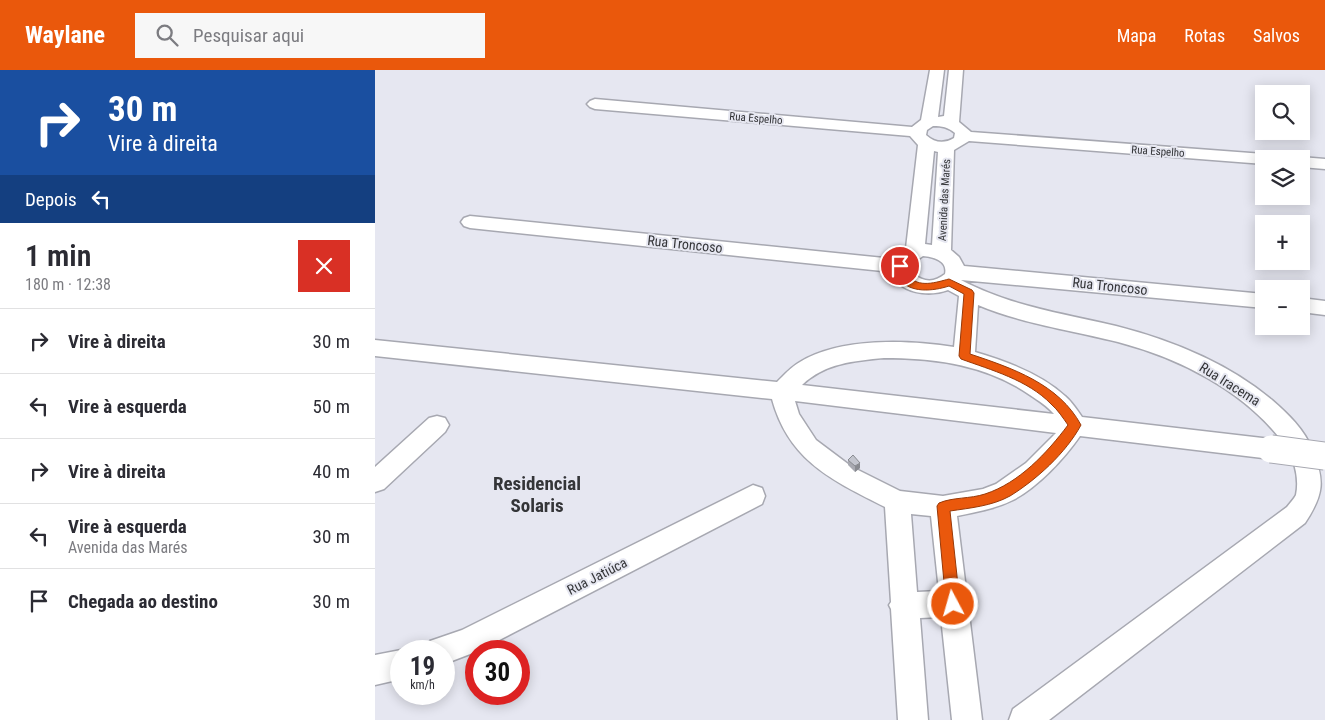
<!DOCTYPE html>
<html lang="pt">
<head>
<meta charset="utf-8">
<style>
	:root { --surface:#fff; --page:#f7f7f7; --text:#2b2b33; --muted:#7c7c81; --line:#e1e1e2; --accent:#ea580c }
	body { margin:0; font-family:"Roboto Condensed",sans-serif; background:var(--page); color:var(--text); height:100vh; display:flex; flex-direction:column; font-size:19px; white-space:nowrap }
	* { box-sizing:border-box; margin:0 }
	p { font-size:16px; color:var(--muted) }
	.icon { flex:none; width:28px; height:28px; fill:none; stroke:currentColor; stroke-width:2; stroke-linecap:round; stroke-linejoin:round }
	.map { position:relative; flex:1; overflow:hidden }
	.drawer { display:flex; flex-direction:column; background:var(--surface); width:375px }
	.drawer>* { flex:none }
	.top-card { background:#1a4fa0; color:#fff; overflow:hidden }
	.buttons { position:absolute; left:880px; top:15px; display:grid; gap:10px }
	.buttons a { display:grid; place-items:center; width:55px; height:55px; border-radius:0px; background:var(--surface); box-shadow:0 2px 12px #0003; font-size:25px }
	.speed { position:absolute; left:15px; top:570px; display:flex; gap:10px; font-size:25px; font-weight:700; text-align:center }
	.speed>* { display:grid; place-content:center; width:65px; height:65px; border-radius:50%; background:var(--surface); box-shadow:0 2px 12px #0003; line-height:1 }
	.speed small { font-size:12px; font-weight:400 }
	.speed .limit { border:8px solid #d22; background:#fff; color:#111 }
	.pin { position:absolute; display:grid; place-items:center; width:42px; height:42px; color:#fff; margin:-21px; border:2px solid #fff; border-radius:50%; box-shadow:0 1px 5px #0007 }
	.me { position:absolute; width:55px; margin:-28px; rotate:354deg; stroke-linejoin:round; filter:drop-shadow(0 0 4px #0008) }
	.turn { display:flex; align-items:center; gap:18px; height:105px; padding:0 25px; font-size:22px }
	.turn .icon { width:65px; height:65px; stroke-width:2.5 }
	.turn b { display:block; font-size:35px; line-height:42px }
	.then { display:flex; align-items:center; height:48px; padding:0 25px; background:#0003; gap:10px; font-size:19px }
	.round { display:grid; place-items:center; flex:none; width:52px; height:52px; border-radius:0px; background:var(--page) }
	.summary { display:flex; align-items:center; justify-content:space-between; height:85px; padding:0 25px }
	h1 { font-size:30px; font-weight:600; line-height:38px }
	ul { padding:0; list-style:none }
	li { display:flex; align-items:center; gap:15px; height:65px; padding:0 25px; border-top:1px solid var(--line) }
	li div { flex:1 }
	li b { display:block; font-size:19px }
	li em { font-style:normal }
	header { display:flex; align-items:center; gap:30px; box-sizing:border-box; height:70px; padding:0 25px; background:var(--accent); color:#fff }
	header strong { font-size:24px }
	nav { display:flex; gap:28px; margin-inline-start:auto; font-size:18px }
	.search { width:350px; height:45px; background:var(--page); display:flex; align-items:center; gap:12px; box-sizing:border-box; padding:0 18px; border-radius:0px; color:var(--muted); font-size:19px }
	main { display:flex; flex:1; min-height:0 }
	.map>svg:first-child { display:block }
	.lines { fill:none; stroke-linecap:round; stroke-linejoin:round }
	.minor-casing { stroke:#a7a8b1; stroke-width:3 }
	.minor { fill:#fff; fill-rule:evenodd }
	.minor-bridge-casing { stroke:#a7a8b1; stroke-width:29; stroke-linecap:butt }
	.minor-bridge { stroke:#fff; stroke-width:27 }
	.wall { fill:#a8a9b1 }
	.shaded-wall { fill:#888a90 }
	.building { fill:#c3c5ce; stroke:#888a90 }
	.route { fill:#ea580c; stroke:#983908 }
	.labels { text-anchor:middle; stroke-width:4; stroke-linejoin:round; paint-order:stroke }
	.far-street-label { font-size:11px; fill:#343538; stroke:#e6e7f1 }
	.street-label { font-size:14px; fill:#343538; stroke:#e6e7f1 }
	.district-label { font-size:19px; font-weight:bold; fill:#343538; stroke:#e6e7f1 }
</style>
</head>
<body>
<header>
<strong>Waylane</strong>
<div class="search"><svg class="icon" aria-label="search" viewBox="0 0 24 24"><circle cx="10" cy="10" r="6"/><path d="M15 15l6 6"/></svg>Pesquisar aqui</div>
<nav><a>Mapa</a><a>Rotas</a><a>Salvos</a></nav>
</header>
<main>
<section class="drawer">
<div class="top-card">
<div class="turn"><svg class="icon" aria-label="right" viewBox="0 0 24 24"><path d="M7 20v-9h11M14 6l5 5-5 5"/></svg><div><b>30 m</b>Vire à direita</div></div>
<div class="then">Depois<svg class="icon" aria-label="left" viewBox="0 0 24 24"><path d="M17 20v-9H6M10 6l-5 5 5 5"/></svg></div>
</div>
<div class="summary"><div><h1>1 min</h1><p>180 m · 12:38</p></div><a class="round" style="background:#d93025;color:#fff"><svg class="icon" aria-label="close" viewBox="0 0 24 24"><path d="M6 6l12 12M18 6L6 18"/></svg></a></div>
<ul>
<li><svg class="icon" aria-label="right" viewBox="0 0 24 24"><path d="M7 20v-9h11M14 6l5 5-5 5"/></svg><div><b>Vire à direita</b></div><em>30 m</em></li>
<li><svg class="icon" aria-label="left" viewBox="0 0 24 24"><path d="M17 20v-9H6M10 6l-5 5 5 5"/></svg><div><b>Vire à esquerda</b></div><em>50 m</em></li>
<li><svg class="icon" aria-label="right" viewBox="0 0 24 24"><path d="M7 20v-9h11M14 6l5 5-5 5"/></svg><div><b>Vire à direita</b></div><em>40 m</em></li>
<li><svg class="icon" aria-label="left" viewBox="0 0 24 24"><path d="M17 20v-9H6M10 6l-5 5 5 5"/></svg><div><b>Vire à esquerda</b><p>Avenida das Marés</p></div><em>30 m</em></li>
<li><svg class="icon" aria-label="arrive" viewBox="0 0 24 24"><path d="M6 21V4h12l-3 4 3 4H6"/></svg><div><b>Chegada ao destino</b></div><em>30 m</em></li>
</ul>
</section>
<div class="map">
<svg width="950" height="650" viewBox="0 0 950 650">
	<rect width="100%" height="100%" fill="#e6e7f1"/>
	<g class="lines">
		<g class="minor-casing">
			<path id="minor" d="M555,0H569L563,47L569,46L574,0H588L584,52L596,62L889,84L895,85L897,89H889V94L594,71L579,80L576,180L584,187L589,196L889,224V238L586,210C638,237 686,243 741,256C796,270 853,293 897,330C913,344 929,359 937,379C950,411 949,424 930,453L674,650H634L638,639L912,437C915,433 919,429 921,425C925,406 918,385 907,371C868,320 804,288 743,272C696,260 648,254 603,235L600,282C631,291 666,304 690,326C697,332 702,340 707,347L896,369L904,372L908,379L904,386L896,389L705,366C689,389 663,417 638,430C620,439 601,442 582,446L607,650H577L566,547L545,548L553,650H523L516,539L514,535L516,532L510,437C457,410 414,391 397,329L0,286V270L402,312C409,305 416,297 425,292C466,267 534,270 579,277L584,226L573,220C554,227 524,224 517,202L95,158L89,156L86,152L89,148L95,146L519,189L531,178L543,75L535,66L220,39L215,37L212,34L215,31L220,29L537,57L546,50ZM558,56C567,56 573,57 580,63L579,68C569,74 560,73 551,65L552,60ZM559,81L563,82L557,175L550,174ZM548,186C559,187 573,191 570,204C559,213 549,212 538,204L536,194ZM509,288C560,288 612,295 655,325C664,331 672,336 679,344L427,315C450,293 479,291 509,288ZM420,331L681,363L651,393L621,414L608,419L568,426L525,421L477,397L441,370L424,344ZM536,444L556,446L564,521L542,522Z
				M926,87L950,89V99L926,97V89H920Z
				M926,228L950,231V245L926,242Z
				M62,346L70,348L74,355L70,362L9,419L0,422V397L54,348Z
				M378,415L387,418L390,426L387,434L103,581L69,594V581H51L55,571L87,560Z
				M26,580L28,581H26V609L0,615V585Z"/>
		</g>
		<use href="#minor" class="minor"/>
		<g class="minor-bridge-casing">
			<path id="minor-bridge" d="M896,379L950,386"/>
		</g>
		<use href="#minor-bridge" class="minor-bridge"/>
	</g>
	<path class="wall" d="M473,390L485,398L480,402L473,395Z"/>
	<path class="shaded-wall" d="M485,393V398L480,402V396Z"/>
	<path class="building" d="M478,385L485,393L480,396L473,390Z"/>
	<path class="route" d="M525,193L529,194C530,197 531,202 533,205C543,219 562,212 574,209L597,220L599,223L595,284C637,298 684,314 706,355C691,383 661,410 635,426C617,436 595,438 575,441L585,534L583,539L578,541L573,539L571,534L562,436L564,433C578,427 595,429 610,424C644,413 672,383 693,355C688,348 683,340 676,334C653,310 616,300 586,289L584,286L589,224L574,216C559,221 534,224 524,208C522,205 521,200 520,196Z"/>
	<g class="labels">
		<g class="far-street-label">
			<text transform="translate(381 48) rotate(5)" y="4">Rua Espelho</text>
			<text transform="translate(783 81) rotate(4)" y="4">Rua Espelho</text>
			<text transform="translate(569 130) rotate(-87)" y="4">Avenida das Marés</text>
		</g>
		<g class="street-label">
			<text transform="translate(310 174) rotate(6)" y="5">Rua Troncoso</text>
			<text transform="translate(735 216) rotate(6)" y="5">Rua Troncoso</text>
			<text transform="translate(855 314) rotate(32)" y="5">Rua Iracema</text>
			<text transform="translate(222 506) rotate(-27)" y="5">Rua Jatiúca</text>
		</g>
		<g class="district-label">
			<text x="162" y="420">Residencial<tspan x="162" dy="22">Solaris</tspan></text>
		</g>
	</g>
</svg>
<div class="buttons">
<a><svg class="icon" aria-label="search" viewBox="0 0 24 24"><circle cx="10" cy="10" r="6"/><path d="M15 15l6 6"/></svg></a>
<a><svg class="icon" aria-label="layers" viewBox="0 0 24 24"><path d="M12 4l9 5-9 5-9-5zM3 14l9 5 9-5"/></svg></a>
<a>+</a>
<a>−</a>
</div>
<div class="speed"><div>19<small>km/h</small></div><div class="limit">30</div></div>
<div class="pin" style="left:525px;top:196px;background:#d93025"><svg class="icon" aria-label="arrive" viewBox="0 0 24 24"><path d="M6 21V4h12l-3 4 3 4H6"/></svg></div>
<svg class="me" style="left:578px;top:534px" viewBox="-20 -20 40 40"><circle r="17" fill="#ea580c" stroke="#fff" stroke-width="3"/><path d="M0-11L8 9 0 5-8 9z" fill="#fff"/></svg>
</div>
</main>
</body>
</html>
